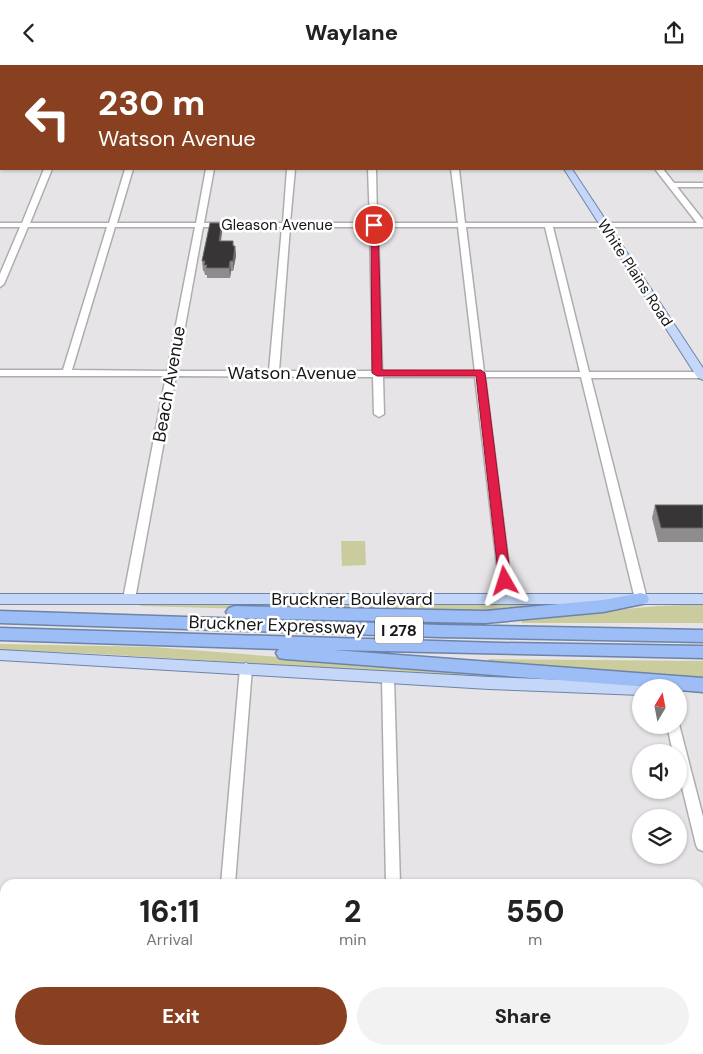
<!DOCTYPE html>
<html lang="en">
<head>
<meta charset="utf-8">
<style>
	:root { --surface:#fff; --page:#f2f2f2; --text:#222; --muted:#767676; --accent:#884021 }
	body { margin:0; font-family:"DM Sans",sans-serif; background:var(--page); color:var(--text); height:100vh; display:flex; flex-direction:column; font-size:19px; white-space:nowrap }
	* { box-sizing:border-box; margin:0 }
	p { font-size:16px; color:var(--muted) }
	.icon { flex:none; width:28px; height:28px; fill:none; stroke:currentColor; stroke-width:2; stroke-linecap:round; stroke-linejoin:round }
	.map { position:relative; flex:1; overflow:hidden }
	.sheet { position:absolute; left:0px; top:814px; width:704px; height:176px; display:flex; flex-direction:column; background:var(--surface); border-radius:15px 15px 0 0; box-shadow:0 1px 4px #0004 }
	.sheet>* { flex:none }
	.top-card { position:absolute; left:0px; top:0px; width:704px; height:105px; box-shadow:0 1px 4px #0004; background:#884021; color:#fff; overflow:hidden }
	.needle { width:32px; rotate:10deg }
	.controls { position:absolute; left:632px; top:614px; display:grid; gap:10px }
	.controls a { display:grid; place-items:center; width:55px; height:55px; border-radius:50%; background:var(--surface); box-shadow:0 1px 4px #0004; font-size:25px }
	.pin { position:absolute; display:grid; place-items:center; width:42px; height:42px; color:#fff; margin:-21px; border:2px solid #fff; border-radius:50%; box-shadow:0 1px 5px #0007 }
	.me { position:absolute; width:55px; margin:-28px; rotate:354deg; stroke-linejoin:round; filter:drop-shadow(0 0 4px #0008) }
	.turn { display:flex; align-items:center; gap:18px; height:105px; padding:0 15px; font-size:22px }
	.turn .icon { width:65px; height:65px; stroke-width:2.5 }
	.turn b { display:block; font-size:35px; line-height:42px }
	.eta { display:flex; justify-content:space-evenly; align-items:center; height:85px; text-align:center }
	.eta b { font-size:30px; font-weight:800; line-height:35px }
	.primary-button { display:flex; gap:10px; margin-top:auto; padding:10px 15px }
	.primary-button a { flex:1; height:58px; border-radius:30px; background:var(--accent); color:#fff; font-size:20px; font-weight:800; line-height:58px; text-align:center }
	.primary-button a+a { background:var(--page); color:var(--text) }
	header { display:flex; justify-content:space-between; align-items:center; height:65px; padding:0 15px; background:var(--surface); font-size:22px; font-weight:800 }
	.map>svg:first-child { display:block }
	.green { fill:#cacc9e }
	.lines { fill:none; stroke-linecap:round; stroke-linejoin:round }
	.minor-casing { stroke:#aeacaf; stroke-width:3 }
	.major-casing { stroke:#6d83a7; stroke-width:2 }
	.highway-casing { stroke:#6d83a7; stroke-width:3 }
	.minor { fill:#fff; fill-rule:evenodd }
	.major { fill:#c4d7f9; fill-rule:evenodd }
	.highway { fill:#9cbdf5; fill-rule:evenodd }
	.wall { fill:#8f8c8e }
	.shaded-wall { fill:#6c6a6b }
	.building { fill:#373536; stroke:#6c6a6b }
	.route { fill:#e11d48; stroke:#92132f }
	.labels { text-anchor:middle; stroke-width:5; stroke-linejoin:round; paint-order:stroke }
	.far-street-label { font-size:15px; fill:#171617; stroke:#fff }
	.shield { fill:#fff; stroke:#5d5c5d; stroke-width:1 }
	.shield-label { font-size:16px; font-weight:bold; fill:#171617 }
	.street-label { font-size:18px; fill:#171617; stroke:#fff }
</style>
</head>
<body>
<header><svg class="icon" aria-label="back" viewBox="0 0 24 24"><path d="M15 5l-7 7 7 7"/></svg>Waylane<svg class="icon" aria-label="share" viewBox="0 0 24 24"><path d="M12 15V3M7 8l5-5 5 5M5 13v7h14v-7"/></svg></header>
<div class="map">
<svg width="703" height="989" viewBox="0 0 703 989">
	<rect width="100%" height="100%" fill="#e7e4e7"/>
	<path class="green" d="M341,476H365L366,500L342,501Z
		M142,538H541V542L471,550L140,541Z
		M703,539V558H522L521,554L657,541Z
		M0,579L153,582L548,613V616L99,589L0,585Z
		M489,594L703,596V614L487,598Z
		M244,985H375V989H243Z"/>
	<g class="lines">
		<g class="minor-casing">
			<path id="minor" d="M87,0H93V1H87Z
				M372,0H378V1H372Z
				M444,0H450V1H444Z
				M599,0H605V1H599Z
				M655,0H661V1H655Z
				M670,0H676V1H670Z
				M702,4H703V8H702Z
				M0,14H1V18H0Z
				M702,82H703V86H702Z
				M44,104H52L30,158H109L125,104H133L117,158H196L206,104H214L204,158H283L287,104H295L290,158H370L368,104H376L377,158H458L451,104H459L465,158H697L655,104H663L674,118H703V122H677L703,155V162H553L589,307H703V313H591L647,534L645,537H637L635,534L581,312H485L513,534L507,538L501,534L475,312H383L384,349L379,352L374,349L373,312L176,311L135,534L133,537H125L123,534L166,311H0V305H63L107,162H28L4,219L0,222V209L20,162H0V158H22ZM115,162H195L167,306L72,305ZM203,162H282L269,306H177ZM290,162H370L373,306H279ZM378,162H458L475,307L382,306ZM466,162H545L580,307H484Z
				M246,598L250,600L252,603L235,819H221L240,603L242,600Z
				M388,607L392,609L394,612L400,819H386L382,612L384,609Z
				M679,659L703,752V786L698,784L696,780L679,710V688H673L667,660Z
				M0,877H5V891H0Z
				M699,877H703V891H699Z
				M206,985H222V989H206Z
				M391,985H407V989H391Z
				M568,985H584L585,989H569Z"/>
		</g>
		<g class="major-casing">
			<path id="major" d="M479,0H492L493,1H480Z
				M509,0H517V1H509Z
				M575,0H585L586,1H576Z
				M702,27H703V31H702Z
				M702,51H703V57H702Z
				M0,75H1V81H0Z
				M564,104H572L703,303V315L697,312Z
				M0,529H703V539H0Z
				M0,585L489,612L641,618L648,622H641V630L489,624L0,595Z"/>
		</g>
		<g class="highway-casing">
			<path id="highway" d="M482,0H494L495,1H483Z
				M514,0H529L530,1H515Z
				M539,0H553L554,1H540Z
				M641,528L647,530L649,534L647,538L603,547L485,558L235,553L229,551L226,547L229,543L235,541L485,546L603,535Z
				M0,546L440,560L703,565V577L440,572L0,558Z
				M0,563L501,578L703,581V593L333,585L703,613V627L679,625V622H649L285,594L279,593L276,588L279,584L0,575Z"/>
		</g>
		<use href="#minor" class="minor"/>
		<use href="#major" class="major"/>
		<use href="#highway" class="highway"/>
	</g>
	<path class="wall" d="M222,158V167L221,176L235,181L236,191L233,206H231L230,213H207V210H205L204,206H203L202,196Z
		M655,440H703V477H658L652,453Z"/>
	<path class="shaded-wall" d="M222,158V167L219,186V176Z
		M235,181L236,191L233,206V196Z
		M230,196L231,206L230,213L229,203Z"/>
	<path class="building" d="M210,158H222L219,176H233V181H235L233,196H230L229,203H206L207,200H204L205,196H202Z
		M655,440H703V463H661Z"/>
	<path class="route" d="M371,158L378,160L382,305H481L485,308L511,516L509,519H501L499,516L476,311H377L372,308Z"/>
	<g class="labels">
		<g class="far-street-label">
			<text x="277" y="165">Gleason Avenue</text>
			<text transform="translate(635 208) rotate(57)" y="5">White Plains Road</text>
		</g>
		<rect class="shield" x="375" y="551.5" width="48" height="27" rx="4"/>
		<g class="shield-label">
			<text x="399" y="571">I 278</text>
		</g>
		<g class="street-label">
			<text x="292" y="314">Watson Avenue</text>
			<text transform="translate(169 319) rotate(-80)" y="6">Beach Avenue</text>
			<text x="352" y="540">Bruckner Boulevard</text>
			<text transform="translate(277 560) rotate(2)" y="6">Bruckner Expressway</text>
		</g>
	</g>
</svg>
<div class="controls">
<a><svg class="needle" viewBox="-14 -14 28 28"><path d="M0-13l5 13h-10z" fill="#e53935"/><path d="M0 13l5-13h-10z" fill="#767676"/></svg></a>
<a><svg class="icon" aria-label="sound" viewBox="0 0 24 24"><path d="M4 9h4l5-4v14l-5-4H4zM17 9q2 3 0 6"/></svg></a>
<a><svg class="icon" aria-label="layers" viewBox="0 0 24 24"><path d="M12 4l9 5-9 5-9-5zM3 14l9 5 9-5"/></svg></a>
</div>
<div class="pin" style="left:374px;top:160px;background:#d93025"><svg class="icon" aria-label="arrive" viewBox="0 0 24 24"><path d="M6 21V4h12l-3 4 3 4H6"/></svg></div>
<svg class="me" style="left:505px;top:516px" viewBox="-20 -20 40 40"><path d="M0-17L14 15 0 8-14 15z" fill="#e11d48" stroke="#fff" stroke-width="4"/></svg>
<div class="top-card">
<div class="turn"><svg class="icon" aria-label="left" viewBox="0 0 24 24"><path d="M17 20v-9H6M10 6l-5 5 5 5"/></svg><div><b>230 m</b>Watson Avenue</div></div>
</div>
<section class="sheet">
<div class="eta">
<div><b>16:11</b><p>Arrival</p></div>
<div><b>2</b><p>min</p></div>
<div><b>550</b><p>m</p></div>
</div>
<div class="primary-button"><a>Exit</a><a>Share</a></div>
</section>
</div>
</body>
</html>
